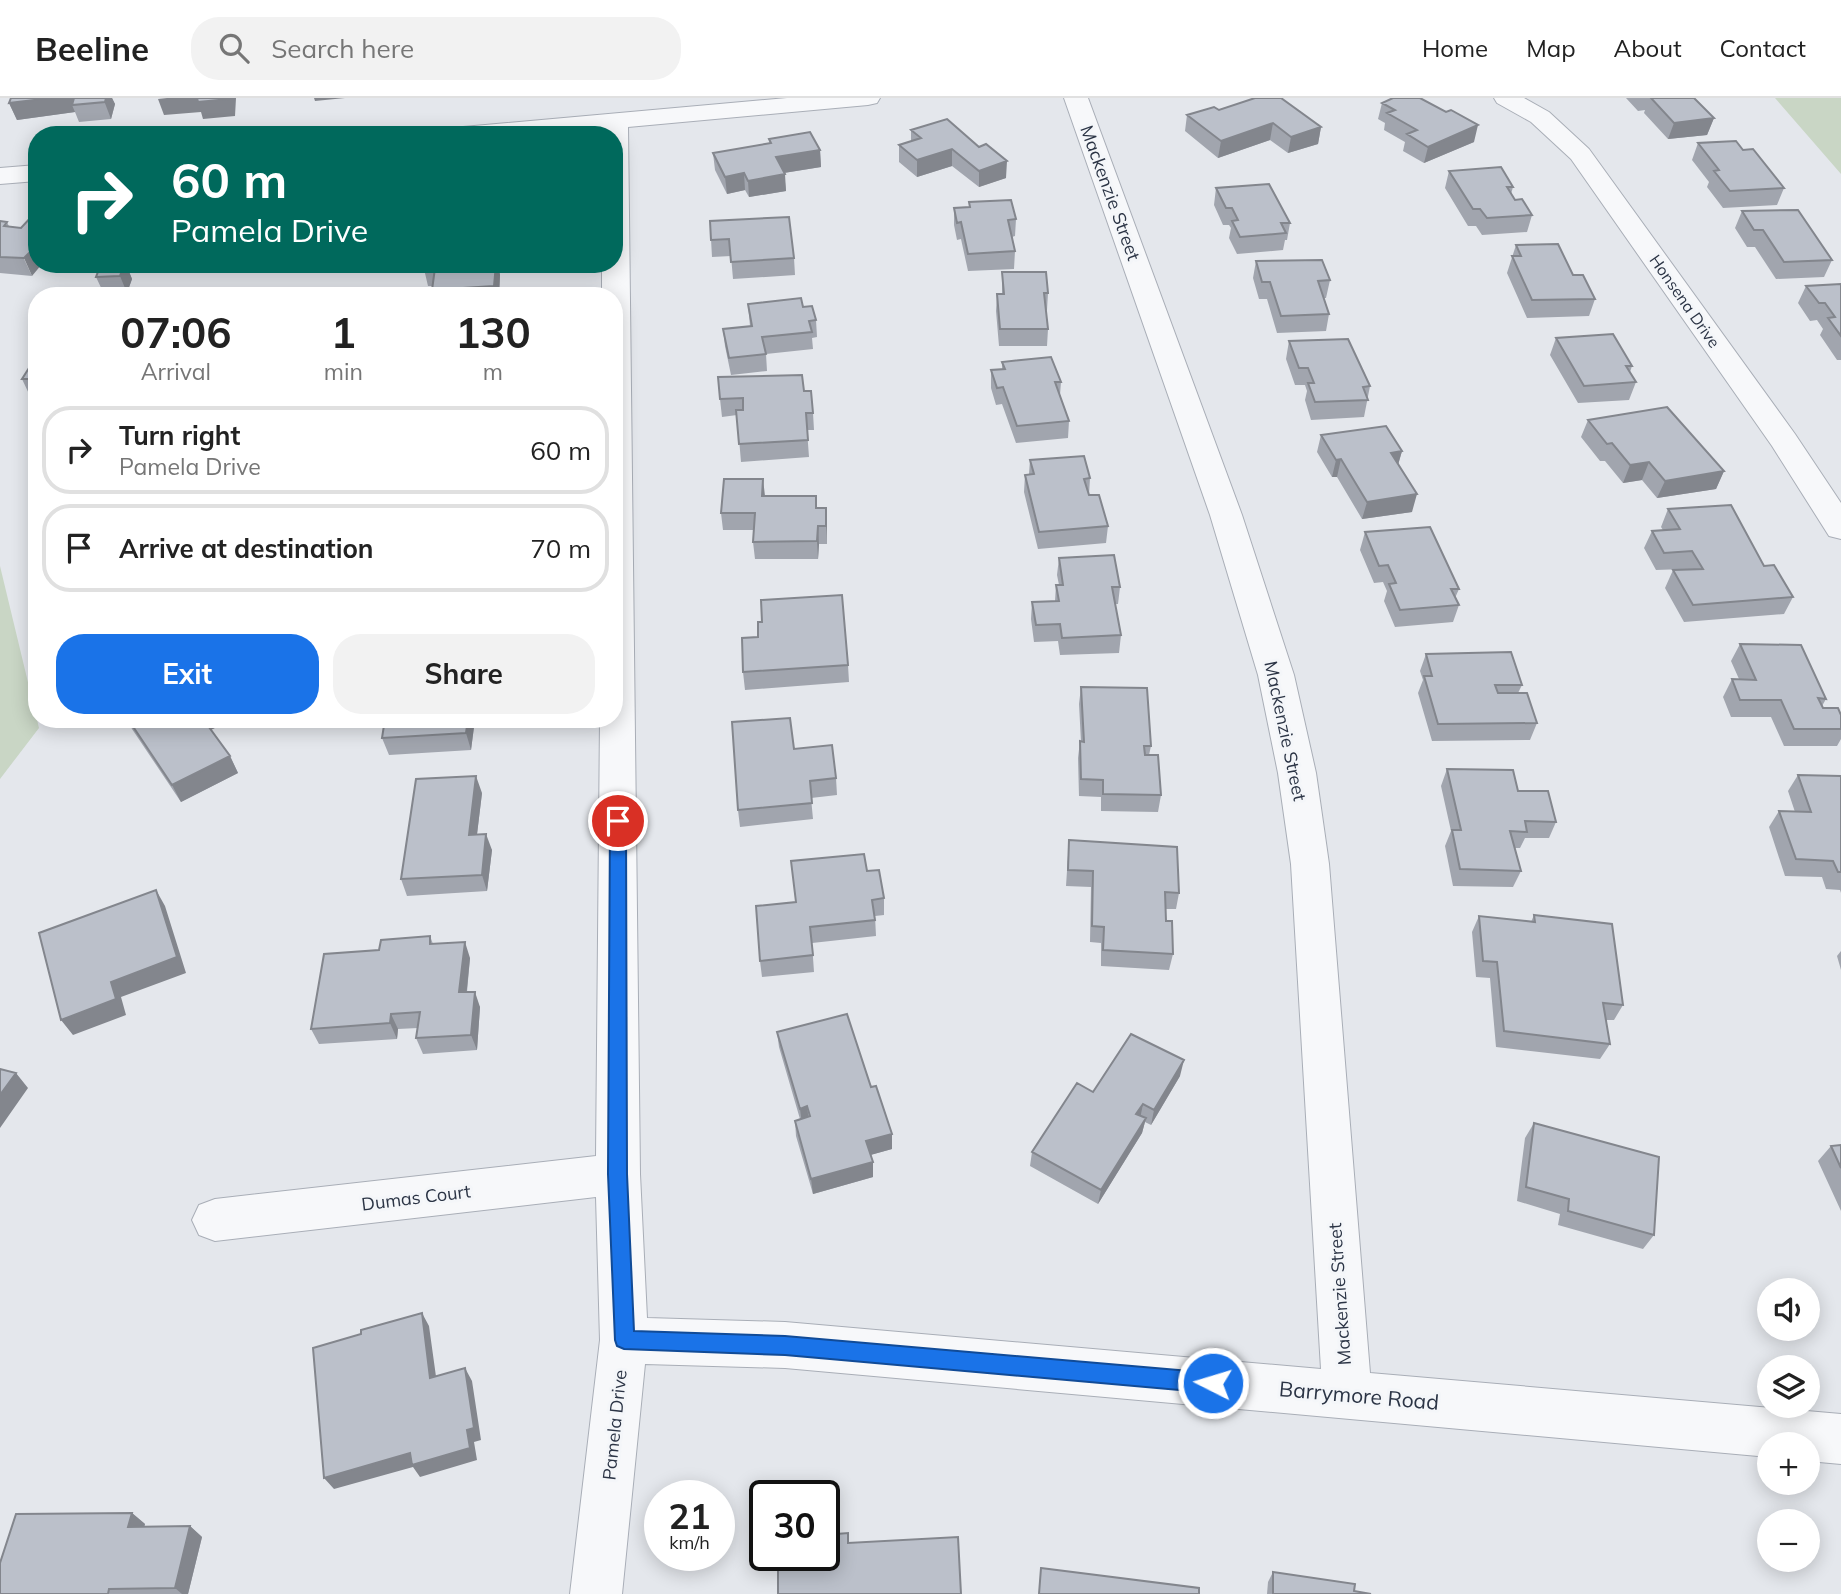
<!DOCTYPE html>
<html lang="en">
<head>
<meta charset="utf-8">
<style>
	:root { --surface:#fff; --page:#f2f2f2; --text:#222; --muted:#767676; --line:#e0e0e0; --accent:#1a73e8 }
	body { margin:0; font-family:Mulish,sans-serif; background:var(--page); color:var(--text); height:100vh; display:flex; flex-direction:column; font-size:26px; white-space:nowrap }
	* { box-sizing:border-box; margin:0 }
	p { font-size:23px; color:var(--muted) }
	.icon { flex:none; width:38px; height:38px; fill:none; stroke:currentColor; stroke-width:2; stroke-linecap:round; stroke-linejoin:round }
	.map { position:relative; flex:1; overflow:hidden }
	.side { position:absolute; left:28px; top:189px; width:595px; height:441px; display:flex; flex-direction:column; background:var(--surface); border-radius:28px; box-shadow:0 4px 18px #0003 }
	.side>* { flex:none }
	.guide { position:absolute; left:28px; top:28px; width:595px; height:147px; border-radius:28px; box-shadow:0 4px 18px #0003; background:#00695c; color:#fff; overflow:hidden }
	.fabs { position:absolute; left:1757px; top:1180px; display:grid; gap:14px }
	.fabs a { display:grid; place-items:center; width:63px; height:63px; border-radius:50%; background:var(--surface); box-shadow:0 4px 18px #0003; font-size:35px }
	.speed { position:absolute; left:644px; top:1382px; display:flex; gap:14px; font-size:35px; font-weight:700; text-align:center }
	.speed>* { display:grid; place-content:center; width:91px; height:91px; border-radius:50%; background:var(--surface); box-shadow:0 4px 18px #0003; line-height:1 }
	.speed small { font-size:18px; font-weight:400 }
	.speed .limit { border:4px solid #111; border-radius:10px; background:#fff; color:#111 }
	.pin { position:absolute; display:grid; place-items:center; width:60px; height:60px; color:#fff; margin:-30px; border:4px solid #fff; border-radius:50%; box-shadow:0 2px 7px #0007 }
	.me { position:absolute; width:77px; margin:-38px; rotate:275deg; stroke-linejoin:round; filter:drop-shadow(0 0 5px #0008) }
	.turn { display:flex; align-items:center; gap:24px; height:147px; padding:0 28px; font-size:32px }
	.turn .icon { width:91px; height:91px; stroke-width:2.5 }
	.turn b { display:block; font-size:49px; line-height:60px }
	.eta { display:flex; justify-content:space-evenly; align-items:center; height:119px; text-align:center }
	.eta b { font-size:42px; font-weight:700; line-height:49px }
	.cta { display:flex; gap:14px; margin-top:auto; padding:14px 28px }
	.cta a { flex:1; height:80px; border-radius:28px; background:var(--accent); color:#fff; font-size:28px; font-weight:700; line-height:80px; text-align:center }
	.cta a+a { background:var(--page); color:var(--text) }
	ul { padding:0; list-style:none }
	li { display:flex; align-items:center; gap:21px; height:88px; margin:0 14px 10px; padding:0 14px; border:4px solid var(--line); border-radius:28px }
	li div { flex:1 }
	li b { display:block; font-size:26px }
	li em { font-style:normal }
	header { display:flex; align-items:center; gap:42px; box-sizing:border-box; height:98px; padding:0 35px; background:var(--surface); border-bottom:2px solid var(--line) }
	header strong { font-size:33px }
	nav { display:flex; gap:38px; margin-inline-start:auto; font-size:24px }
	.search { width:490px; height:63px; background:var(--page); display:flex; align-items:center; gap:18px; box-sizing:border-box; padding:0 24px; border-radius:28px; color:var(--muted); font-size:26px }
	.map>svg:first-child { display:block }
	.green { fill:#c9d6c5 }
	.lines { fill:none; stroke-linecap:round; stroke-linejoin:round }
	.minor-casing { stroke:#a9aeb7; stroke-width:2 }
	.minor { fill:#f7f8fa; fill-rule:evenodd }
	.wall { fill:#a1a5ae }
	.shaded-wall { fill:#83868d }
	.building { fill:#bbc0ca; stroke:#83868d; stroke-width:2 }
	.route { fill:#1a73e8; stroke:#114b97; stroke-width:2 }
	.labels { text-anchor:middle; stroke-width:6; stroke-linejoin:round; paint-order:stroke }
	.far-street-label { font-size:16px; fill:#2b3445; stroke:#f4f6f9 }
	.street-label { font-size:18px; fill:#2b3445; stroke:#f4f6f9 }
	.near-street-label { font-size:21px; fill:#2b3445; stroke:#f4f6f9 }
</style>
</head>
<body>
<header>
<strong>Beeline</strong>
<div class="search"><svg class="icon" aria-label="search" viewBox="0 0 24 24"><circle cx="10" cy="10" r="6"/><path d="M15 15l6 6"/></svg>Search here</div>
<nav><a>Home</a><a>Map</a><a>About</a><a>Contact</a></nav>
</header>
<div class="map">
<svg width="1841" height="1496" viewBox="0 0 1841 1496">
	<rect width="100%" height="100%" fill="#e4e7ec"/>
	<path class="green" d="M1775,0H1841V76Z
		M0,468L39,630L0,681Z"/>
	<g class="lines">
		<g class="minor-casing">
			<path id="minor" d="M787,0H880L877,5L868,7L628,29L640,1076L647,1220L785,1224L1321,1271L1291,766L1278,675L1258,577L1210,417L1064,0H1088L1242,417L1294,577L1316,675L1329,766L1370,1275L1841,1316V1366L1808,1363V1346H1769V1359L785,1270L645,1266L622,1496H570L600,1242L596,1099L215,1143L199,1137L192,1122L199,1107L215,1101L596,1058L600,621H614V198H602V166H614V37H602V32L548,37H450L454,32L463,29Z
				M1494,0H1524L1549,14L1589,51L1795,336L1841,405V441L1829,438L1772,348L1571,61L1531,24L1497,5Z
				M37,67V83L0,86V70Z"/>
		</g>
		<use href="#minor" class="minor"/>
	</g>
	<path class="wall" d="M112,0L115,6L111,21L79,24L75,14L17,22L9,5Z
		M1626,0H1694L1714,20L1707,37L1668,41L1644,15L1645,12L1638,13Z
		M1382,5L1474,44L1424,65L1403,53L1405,44L1384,32L1385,25L1378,21Z
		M1219,12L1321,29L1318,46L1288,55L1270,42L1218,60L1185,33L1187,17Z
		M947,21L1006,80L979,89L952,68L917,79L899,64V47L911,43V32Z
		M769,41L820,52L821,69L784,75L786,93L749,99L745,92L727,96L715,72L713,55L770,45Z
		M1698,45L1743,52L1784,90L1777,107L1723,110L1707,89L1709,84L1692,62Z
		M1449,73L1513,89L1511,96L1515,102L1532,117L1527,134L1482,137L1476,128H1468L1445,90Z
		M1216,90L1290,125L1287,142H1285L1283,152L1237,156L1229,140L1231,130L1229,127H1223L1214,107Z
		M969,104L1016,121L1015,138L1012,139L1015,153L1014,171L968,173L961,141L957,142L954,127V110L969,109Z
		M1742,113L1832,162L1824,179L1776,181L1755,149H1747L1735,130Z
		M0,123L7,124L32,178L0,175Z
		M710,123L794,160L795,177L733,181L731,158L712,159Z
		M1516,147L1595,201L1589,218L1527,220L1507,175Z
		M1256,163L1330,182L1326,200H1324L1329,216L1326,233L1277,235L1267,201H1259L1253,180Z
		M101,166H126L132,181L127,195L104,196L96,179Z
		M424,166H515L498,167L500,177L499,198H433L432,192L433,188H428L424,171Z
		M1002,174L1048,195L1047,212H1046L1048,231L1047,248H999L996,213L997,196H1002Z
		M1841,186V262H1837L1820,237L1823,231L1817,222L1810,223L1798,205L1806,188Z
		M748,206L803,209L816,222L817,239L812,240L813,251L766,256L767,273L731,277L725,248L723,231L750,228Z
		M1556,240L1632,268L1630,274L1636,284L1629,302L1578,305L1550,257Z
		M1289,243L1370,288L1364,319L1311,322L1305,302L1307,293L1305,287H1295L1286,261Z
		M37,259V305L33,298H30L22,281Z
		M1002,264L1061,284L1060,297L1069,323L1068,340L1016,345L1002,306L996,307L991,290V272L1002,271Z
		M804,293L813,315L814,332H807L809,359L741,364L737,317L722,319L720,301Z
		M1588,322L1724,373L1716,391L1657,400L1642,382L1623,385L1605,363H1600L1581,339Z
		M1321,337L1402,353L1398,367L1412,414L1362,421L1337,379H1332L1317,354Z
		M1030,362L1090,380L1089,397L1108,428L1106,445L1038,451L1024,394L1025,377L1029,376Z
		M765,398L817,410H826L827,446H819L818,461H755L753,444L754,432H723L721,415Z
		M1668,411L1764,468L1793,499L1784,516L1684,524L1665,490L1673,472H1685L1684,471L1656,472L1644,450L1652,433L1663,432L1661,429Z
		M1365,434L1459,491L1455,500L1459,507L1453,524L1395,529L1384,503L1387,493L1383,484L1374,485L1360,452Z
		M1059,460L1120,489L1118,506H1115L1121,537L1119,555L1060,557L1058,543L1034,544L1031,521L1032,504L1055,503L1056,487H1059L1057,477Z
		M1740,546L1826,601L1822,608L1823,610L1841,617V641L1837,648H1784L1771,619H1731L1723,599L1732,581H1739L1731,563Z
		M1426,556L1522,587L1518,595L1537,625L1530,642L1432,643L1418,595L1423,582L1420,573Z
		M848,567L849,584L745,592L743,574Z
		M1081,589L1151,648L1149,657L1161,697L1158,714L1101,713V699L1079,698L1078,660L1080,643L1081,644L1079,606Z
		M127,621H216L219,628L211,632L230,658L238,675L181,704L132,631Z
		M359,621H475L471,652L389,657L382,640L385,623L360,624Z
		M794,651L836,680L837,697L811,700L813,721L740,729L738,712Z
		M1447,671L1518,693L1556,724L1549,740H1525L1520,750H1515L1521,773L1513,789L1453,788L1445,748L1451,733L1441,688Z
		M1798,677L1841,678V795L1840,792L1826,791L1822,779L1785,778L1769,729L1779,713L1795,714L1788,693Z
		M482,695L477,736L492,752L487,793L407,798L401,781Z
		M1069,742L1179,795L1176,811H1165L1166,823L1173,856L1169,872L1101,868V845L1090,844L1091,789L1066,788Z
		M867,773L884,800V817L875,818L876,838L812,845L814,874L762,879L760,863L795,804Z
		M1534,817L1623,907L1614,922H1606L1610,946L1600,961L1496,949L1490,880L1476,879L1472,834L1479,818L1531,824Z
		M430,838L433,846L470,860L467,894L480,909L477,952L423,956L416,940L418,930L398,931L397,941L319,946L311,931L379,852Z
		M1841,853V872L1837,858Z
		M777,934L871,989L892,1051L870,1057L873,1064V1079L813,1096L796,1038L795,1023L800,1021L779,949Z
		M1180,978L1151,1027L1145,1024L1142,1035L1098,1106L1030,1068L1032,1054L1093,994Z
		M1534,1025L1654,1137L1643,1151L1558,1127L1560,1116L1517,1103L1525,1040Z
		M1841,1047V1113L1818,1063L1831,1048Z
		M132,1415L145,1426L144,1429L190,1428L202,1439L188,1496H0Z
		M1273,1474L1354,1493L1371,1496H1267L1268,1484Z"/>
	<path class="shaded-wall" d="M51,0H76L72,7L75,14L17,22L9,5Z
		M103,0H112L115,6L111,21Z
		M167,0H236L235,18L203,21L201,14L164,17L158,1Z
		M314,0H345L315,3Z
		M1714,20L1707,37L1668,41L1674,25Z
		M1273,25L1270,42L1218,60L1221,43Z
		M1478,27L1474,44L1424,65L1428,49Z
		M1321,29L1318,46L1288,55L1291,39Z
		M952,51V68L917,79V62Z
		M820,52L821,69L777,76L776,59Z
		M1007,63L1006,80L979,89V73Z
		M744,75L745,92L727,96L725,79Z
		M785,76L786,93L749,99L748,83Z
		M37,147V166H42L32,178L24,160Z
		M124,166H126L132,181L127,195L120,178Z
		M496,166H498L500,177L499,198H496L494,188Z
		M1402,353L1397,370L1391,355Z
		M1341,361L1337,379H1332L1336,362Z
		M1649,364L1642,382L1623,385L1630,367Z
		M1724,373L1716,391L1657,400L1665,383Z
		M763,381L765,398H762Z
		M1417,396L1412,414L1362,421L1367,404Z
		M826,410L827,427V446L826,428Z
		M818,428L819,446L818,461L817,443Z
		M202,621H216L219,628L208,633Z
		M468,621H475L471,652L466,635Z
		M230,658L238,675L181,704L172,687Z
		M476,678L482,695L475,753L469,737Z
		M486,736L492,752L487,793L482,777Z
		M156,792L165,808L186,875L121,899L126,917L73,937L61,922L111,884Z
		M465,844L470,860L465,910L459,894Z
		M475,894L480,909L477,952L471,937Z
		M391,916L398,931L397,941L390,925Z
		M1184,962L1180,978L1151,1027L1154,1012Z
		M16,975L28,990L0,1030V997Z
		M1143,1006L1140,1021L1136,1016Z
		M807,1008L809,1024L802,1026L800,1011Z
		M1146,1020L1142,1035L1098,1106L1101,1092Z
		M892,1036V1051L867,1058L866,1043Z
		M873,1064V1079L813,1096L811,1081Z
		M422,1215L429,1228L438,1293L430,1280Z
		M465,1270L472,1283L481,1342L474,1344L477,1362L420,1379L413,1369L334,1391L324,1380L467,1332Z
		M132,1415L145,1426L141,1440L128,1429Z
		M190,1428L202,1439L188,1496H182L175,1490Z"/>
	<path class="building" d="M11,0H51L9,5Z
		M74,0H106L105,4L72,7Z
		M197,0H230L229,1L198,4Z
		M1255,0H1281L1321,29L1291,39L1273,25L1221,43L1187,17L1214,9L1219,12Z
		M1393,0H1420L1446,14L1451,12L1478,27L1428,49L1407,36L1417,32L1387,15L1395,12L1382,5Z
		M1651,0H1694L1714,20L1674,25Z
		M947,21L979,49L986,46L1007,63L979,73L952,51L917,62L899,47L921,40L911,32Z
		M810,34L820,52L776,59L785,76L748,83L744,75L725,79L713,55L771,45L769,41Z
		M1736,43L1743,52L1753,51L1784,90L1730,93L1714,73L1719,72L1698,45Z
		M1501,69L1513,89H1507L1515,102L1522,101L1532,117L1487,120L1480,111H1473L1449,73Z
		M1269,86L1290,125H1281L1286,135L1240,139L1232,123L1238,122L1232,110H1226L1216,90Z
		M1011,102L1016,121L1008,122L1015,153L968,156L961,124L957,125L954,110L970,109L969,104Z
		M1798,112L1832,162L1784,164L1763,132H1754L1742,113Z
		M33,117H37V147L24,160L0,159V123L7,124L4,128L21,130Z
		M789,119L794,160L731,164L729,141L711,142L710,123Z
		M1558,146L1573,177H1583L1595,201L1532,202L1512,158H1521L1516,147Z
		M1322,162L1330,182L1318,183L1329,216L1281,218L1270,184H1262L1256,163Z
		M101,166H124L120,178L96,179Z
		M424,166H496L494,188L432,192L435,170L424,171Z
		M1002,174H1046L1048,195H1044L1048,231H1000L997,196H1004Z
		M1841,186V238L1828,220L1835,219L1825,205H1819L1806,188Z
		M801,200L803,209L812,208L816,222L809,223L812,234L762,239L766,256L729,260L723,231L752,228L748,206Z
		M1613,236L1632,268H1626L1636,284L1584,288L1556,240Z
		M1348,241L1370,288L1363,289L1368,302L1315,304L1308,285H1314L1308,270H1299L1289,243Z
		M36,259L37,281H22Z
		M1051,259L1061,284H1055L1069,323L1017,328L1003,289L997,290L991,272L1005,271L1002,264Z
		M802,277L804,293H811L813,315H806L808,342L739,346L736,312H743V300L720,301L718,279Z
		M1667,309L1724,373L1665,383L1649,364L1630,367L1612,345L1607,346L1588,322Z
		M1386,328L1402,353L1391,355L1417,396L1367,404L1341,361L1336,362L1321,337Z
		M1084,358L1090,380L1084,381L1089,397H1099L1108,428L1039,434L1025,377L1034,376L1030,362Z
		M724,381H763L762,398H816V410H826V428H818L817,443L753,444L755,415H721Z
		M1731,407L1764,468L1774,467L1793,499L1693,507L1673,472L1703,471L1692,453L1664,455L1652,433L1680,431L1668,411Z
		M1430,429L1459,491H1451L1459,507L1400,512L1389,486L1396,485L1388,467L1379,468L1365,434Z
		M1114,457L1120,489H1112L1121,537L1062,540L1060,526L1036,527L1032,504L1059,503L1056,487H1063L1059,460Z
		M842,497L848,567L743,574L742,540L758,539V524H762L761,502Z
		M1740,546L1801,547L1826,601L1818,600L1823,610H1838L1841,617V631H1794L1781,602H1740L1732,581L1756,582Z
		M1511,554L1522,587H1495L1498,595H1527L1537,625L1438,626L1424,578H1432L1426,556Z
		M1081,589L1147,590L1151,648H1144L1145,657H1158L1161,697L1103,696V682L1081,681L1080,643L1084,644Z
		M790,620L794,651L832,647L836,680L810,683L812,705L738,712L732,624Z
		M128,621H203L230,658L172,687Z
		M385,621H468L466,635L382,640Z
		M1447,671L1513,672L1518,693H1548L1556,724L1525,723L1527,734L1510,733L1521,773L1460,771L1452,732H1461Z
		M1798,677L1841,678V774H1838L1833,763L1796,761L1779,713L1811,714Z
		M476,678L469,737L486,736L482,777L401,781L416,681Z
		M1069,742L1177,749L1179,795L1165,794L1166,823H1172L1173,856L1103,852L1104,829L1092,828L1093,773L1068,772Z
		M864,756L867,773L879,772L884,800L872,802L875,822L810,829L813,857L760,863L756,808L796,804L791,763Z
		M156,792L177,859L111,884L116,901L61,922L39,835Z
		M1534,817L1612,826L1623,907L1603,905L1610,946L1504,933L1497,864L1483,863L1479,818L1535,824Z
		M430,838V846L465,844L459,894H475L471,937L416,940L420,914L391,916L390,925L311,931L324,856L379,852L381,842Z
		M847,916L871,989L876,988L892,1036L866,1043L873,1064L811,1081L795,1023L810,1018L807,1008L800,1011L777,934Z
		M1131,936L1184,962L1154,1012L1143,1006L1136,1016L1146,1020L1101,1092L1032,1054L1077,985L1093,994Z
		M0,971L16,975L0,997Z
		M1534,1025L1659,1059L1654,1137L1568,1113L1569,1101L1526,1089Z
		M1841,1047V1070L1831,1048Z
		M422,1215L430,1280L465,1270L474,1330L467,1332L470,1350L412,1367L410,1355L324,1380L313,1250L361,1236V1232Z
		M132,1415L128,1429L190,1428L175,1490L109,1491L108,1496H0V1465L16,1416Z
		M848,1435V1445L958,1439L961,1496H778V1458H824V1437Z
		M1041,1470L1199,1490V1496H1039Z
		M1273,1474L1355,1486L1354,1493L1371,1496H1273Z"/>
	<path class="route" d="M618,717L626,723L627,1076L634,1233L785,1238L1213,1275L1221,1278L1223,1285L1221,1292L1213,1295L785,1257L624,1251L617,1248L615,1242L608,1076L610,723Z"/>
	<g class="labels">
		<g class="far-street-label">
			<text transform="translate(1685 203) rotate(55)" y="6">Honsena Drive</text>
		</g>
		<g class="street-label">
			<text transform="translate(1110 95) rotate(70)" y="6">Mackenzie Street</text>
			<text transform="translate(1285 633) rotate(78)" y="6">Mackenzie Street</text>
			<text transform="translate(416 1100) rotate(-7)" y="6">Dumas Court</text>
			<text transform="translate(1340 1196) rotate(-94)" y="6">Mackenzie Street</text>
			<text transform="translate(615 1327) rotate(-84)" y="6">Pamela Drive</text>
		</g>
		<g class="near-street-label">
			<text transform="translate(1359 1298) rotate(5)" y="7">Barrymore Road</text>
		</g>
	</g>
</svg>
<div class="fabs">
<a><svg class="icon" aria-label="sound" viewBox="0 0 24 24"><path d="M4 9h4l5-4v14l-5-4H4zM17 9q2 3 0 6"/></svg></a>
<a><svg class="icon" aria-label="layers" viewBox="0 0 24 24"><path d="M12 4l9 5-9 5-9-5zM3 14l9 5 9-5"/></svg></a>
<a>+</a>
<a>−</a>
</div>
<div class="speed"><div>21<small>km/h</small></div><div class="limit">30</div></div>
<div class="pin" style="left:618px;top:723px;background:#d93025"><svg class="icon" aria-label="arrive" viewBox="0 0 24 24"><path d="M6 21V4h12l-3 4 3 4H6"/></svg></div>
<svg class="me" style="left:1213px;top:1285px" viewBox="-20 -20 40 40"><circle r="17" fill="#1a73e8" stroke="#fff" stroke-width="3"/><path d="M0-11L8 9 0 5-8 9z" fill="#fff"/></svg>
<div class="guide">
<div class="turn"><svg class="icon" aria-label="right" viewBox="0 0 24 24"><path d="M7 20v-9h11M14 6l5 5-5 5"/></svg><div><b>60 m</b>Pamela Drive</div></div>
</div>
<section class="side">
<div class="eta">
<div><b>07:06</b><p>Arrival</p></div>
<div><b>1</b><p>min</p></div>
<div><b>130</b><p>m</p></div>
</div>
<ul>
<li><svg class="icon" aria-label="right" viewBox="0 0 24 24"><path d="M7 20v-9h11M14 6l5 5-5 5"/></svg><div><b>Turn right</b><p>Pamela Drive</p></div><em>60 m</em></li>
<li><svg class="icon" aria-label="arrive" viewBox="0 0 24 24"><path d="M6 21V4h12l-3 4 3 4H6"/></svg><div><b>Arrive at destination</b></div><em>70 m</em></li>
</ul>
<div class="cta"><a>Exit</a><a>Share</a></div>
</section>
</div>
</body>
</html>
